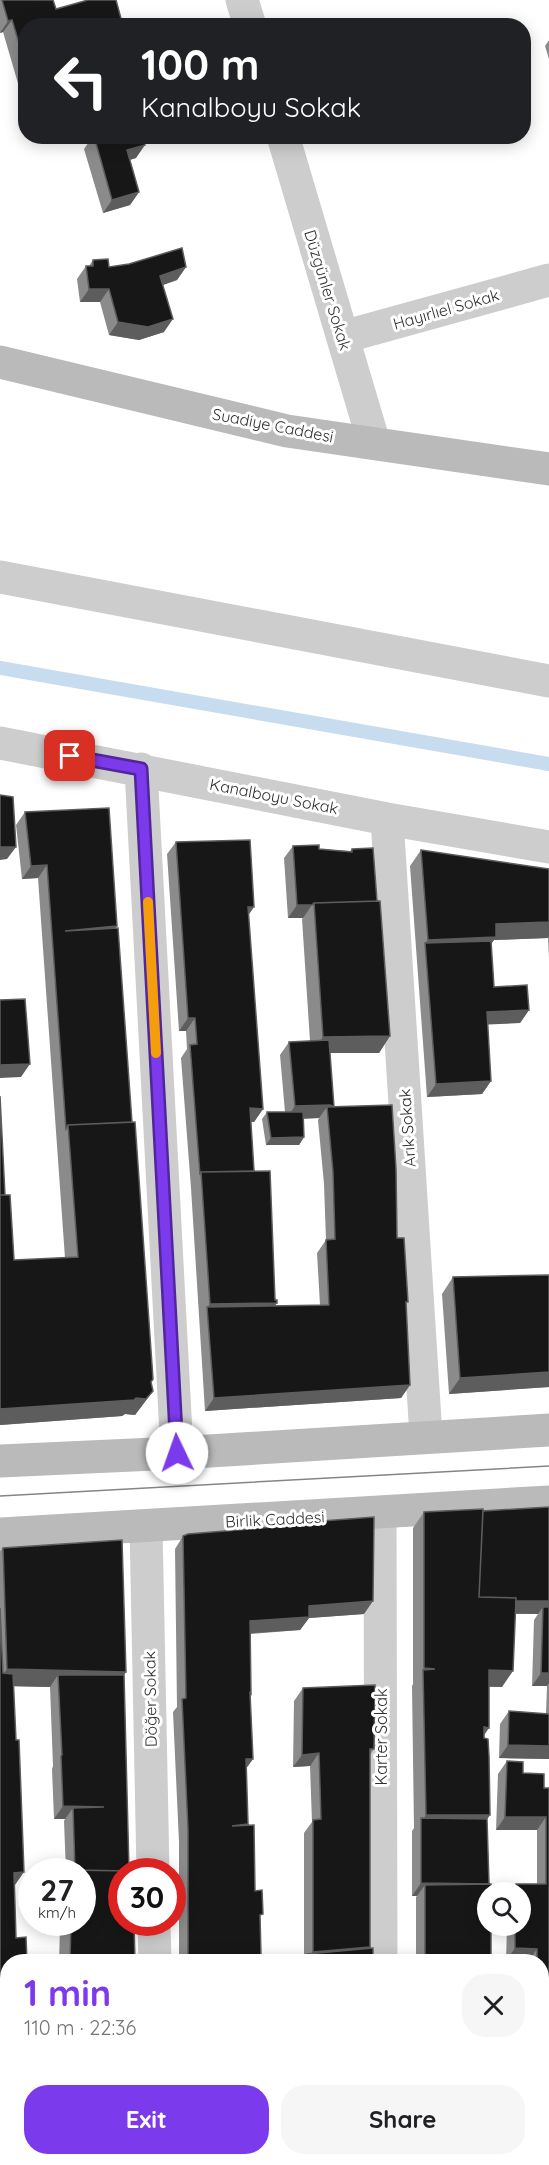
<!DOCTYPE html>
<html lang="en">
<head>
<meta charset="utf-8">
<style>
	:root { --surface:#fff; --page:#f6f6f6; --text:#202124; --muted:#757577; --accent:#7c3aed }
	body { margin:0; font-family:Quicksand,sans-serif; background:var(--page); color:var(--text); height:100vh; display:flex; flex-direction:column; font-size:22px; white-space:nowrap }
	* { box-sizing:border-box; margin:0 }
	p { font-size:20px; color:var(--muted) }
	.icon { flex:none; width:33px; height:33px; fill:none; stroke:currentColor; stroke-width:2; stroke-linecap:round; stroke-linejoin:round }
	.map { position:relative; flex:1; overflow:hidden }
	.details { position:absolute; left:0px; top:1954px; width:549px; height:212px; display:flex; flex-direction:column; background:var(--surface); border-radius:24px 24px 0 0; box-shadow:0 3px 15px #0003 }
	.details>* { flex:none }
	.top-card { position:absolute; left:18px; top:18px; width:513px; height:126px; border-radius:24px; box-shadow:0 3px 15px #0003; background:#202124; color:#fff; overflow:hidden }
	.controls { position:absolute; left:477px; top:1882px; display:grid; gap:12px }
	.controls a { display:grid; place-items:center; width:54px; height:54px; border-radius:50%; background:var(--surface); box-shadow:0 3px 15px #0003; font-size:30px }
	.speed { position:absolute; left:18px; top:1858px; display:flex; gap:12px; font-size:30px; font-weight:700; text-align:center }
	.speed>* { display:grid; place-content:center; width:78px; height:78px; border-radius:50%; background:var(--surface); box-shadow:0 3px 15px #0003; line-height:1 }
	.speed small { font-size:15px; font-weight:400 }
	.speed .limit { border:9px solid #d22; background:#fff; color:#111 }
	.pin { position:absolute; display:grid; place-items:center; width:51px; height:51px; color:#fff; margin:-26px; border-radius:12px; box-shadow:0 3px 9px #0006 }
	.me { position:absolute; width:66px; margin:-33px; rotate:357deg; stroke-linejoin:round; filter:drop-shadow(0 0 4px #0008) }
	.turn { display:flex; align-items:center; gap:21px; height:126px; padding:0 24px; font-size:27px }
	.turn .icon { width:78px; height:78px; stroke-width:2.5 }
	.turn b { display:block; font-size:42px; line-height:51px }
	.round { display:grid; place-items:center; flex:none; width:63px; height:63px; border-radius:24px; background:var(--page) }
	.headline { display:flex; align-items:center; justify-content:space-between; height:102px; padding:0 24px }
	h1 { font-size:36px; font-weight:700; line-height:45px; color:var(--accent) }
	.action { display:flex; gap:12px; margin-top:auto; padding:12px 24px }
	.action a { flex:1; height:69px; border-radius:24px; background:var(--accent); color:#fff; font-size:24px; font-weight:700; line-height:69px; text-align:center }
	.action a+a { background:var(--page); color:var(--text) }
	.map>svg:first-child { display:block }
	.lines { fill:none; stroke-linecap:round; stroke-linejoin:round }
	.stream { stroke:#c7dcef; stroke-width:14 }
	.minor { stroke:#cdcdcd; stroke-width:33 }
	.secondary { stroke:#bababa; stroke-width:33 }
	.tram { stroke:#858585; stroke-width:1.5 }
	.wall { fill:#8b8b8b }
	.shaded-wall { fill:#5d5d5d }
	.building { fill:#171717; stroke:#5d5d5d; stroke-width:1.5 }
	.route-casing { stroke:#51269a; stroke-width:15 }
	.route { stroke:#7c3aed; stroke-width:10 }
	.slow { stroke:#f59e0b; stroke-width:10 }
	.labels { text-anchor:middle; stroke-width:6; stroke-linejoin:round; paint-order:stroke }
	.street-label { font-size:16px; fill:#303030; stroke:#fff }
</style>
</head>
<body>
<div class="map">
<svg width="549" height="2165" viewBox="0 0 549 2165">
	<rect width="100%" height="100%" fill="#fff"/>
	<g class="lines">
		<path class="stream" d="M0,668L549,764"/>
		<path class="minor" d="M242,0L250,26
			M283,136L374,443
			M343,337L549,280
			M0,577L549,681
			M0,743L387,819L549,847
			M141,769L177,1453
			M387,819L426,1436
			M380,1513L381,1962
			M146,1526L153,1872
			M154,1923L155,1962
			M0,2102H8
			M161,2158V2165
			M382,2158V2165"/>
		<path class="secondary" d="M0,362L287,431L549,469
			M0,1461L177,1453L549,1430
			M0,1534L549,1502"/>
		<path class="tram" d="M0,1496L549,1466"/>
	</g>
	<path class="wall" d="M0,0H53L26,26V96L22,97L3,32L0,33Z
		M549,40V59L545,46Z
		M93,136H142L136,158L130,160L139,192L130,205L103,213L84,149Z
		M93,260L109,267H186L177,280L163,285L164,332L139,340L109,335L100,302H80L77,279L86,266H89Z
		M25,812L116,928L151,1382L153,1391L135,1415L125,1414L122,1416L0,1425L5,1195L14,1260L65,1258L38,878L22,879L16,825Z
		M176,842L248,915L263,1109L254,1122H251L254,1171L275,1306L320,1305L317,1253L326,1240L324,1184L318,1120L319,1118L303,1119L304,1137L299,1145H266L262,1119L267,1112H285L280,1055L289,1042L310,1041L302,919L303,918H288L284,858L293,846L319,849L350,851L352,849L377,901L390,1036L379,1053H330L334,1107L397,1238L406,1305L410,1385L401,1398L205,1411L191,1188L181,1058L187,1049L186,1031H179L167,854Z
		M421,850L549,869V958L548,938L494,940L491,943L494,987L529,1010L520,1023L487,1024L491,1081L482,1094L427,1097L410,866Z
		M549,1275V1387L449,1394L442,1294L453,1277Z
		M549,1507V1759L499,1758L500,1724L509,1711L546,1714L547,1686H532L534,1620L538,1614H516L502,1687H489L484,1735L490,1815L487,1819L491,1962H416V1897L417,1896H412V1831L414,1828L412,1686L413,1684V1528L424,1512H482Z
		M309,1522L364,1614L309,1618L300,1630L250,1634L251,1694L250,1696L253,1759L246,1769L248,1824L247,1825L255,1891L260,1918L257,1962H179V1842L173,1712L177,1707L175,1549L183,1536L307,1525Z
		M3,1548L126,1672L124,1675L129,1871L135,1962H59L60,1928H56V1923H82V1872H66L64,1821L65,1819H54L52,1769L53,1766L50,1687L14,1686L15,1885L8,1962V2070H0V1551Z
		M303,1688L374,1749L370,1755V1947L369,1949L373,1962H302L304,1958V1833L312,1822L310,1766L293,1767L294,1701Z
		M507,1761L523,1773L544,1788H549V2162L517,2161V2158H542V1962L506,1961L507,1926H520V1893H510L516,1884H537V1830H496L498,1774Z
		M185,2158H261V2165H186Z
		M410,2158H486V2165H413V2161L414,2159H410Z"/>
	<path class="shaded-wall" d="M12,20L3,32L0,33L8,21Z
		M145,145L136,158L118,163L127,150Z
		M139,192L130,205L103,213L112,200Z
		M186,267L177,280L151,289L160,276Z
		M89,289H109L100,302H80Z
		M173,319L164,332L139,340L109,335L118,322Z
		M0,847H16L7,859L0,860Z
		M47,865L38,878L22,879L31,866Z
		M297,905H312L303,918H288Z
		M248,907H254L245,920Z
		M549,922V936L548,938L494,940L485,953L425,943L428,940L496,924Z
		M117,926L108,939L65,931Z
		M529,1010L520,1023L478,1025L487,1012Z
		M188,1018H195L186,1031H179Z
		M390,1036L379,1053H311L323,1037Z
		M30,1064L21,1077L0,1078V1065Z
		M491,1081L482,1094L427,1097L436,1084Z
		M330,1105L334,1107H327L319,1118L286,1119L295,1106Z
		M250,1108L263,1109L254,1122L241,1121Z
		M304,1137L299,1145H266L271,1138Z
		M277,1303L266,1319L207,1307L210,1304Z
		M549,1372V1387L449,1394L460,1378Z
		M410,1385L401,1398L205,1411L214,1398Z
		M153,1391L135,1415L125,1414L122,1416L0,1425V1409L136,1398Z
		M477,1600L549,1601V1614L543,1607L538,1614L468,1613Z
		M373,1601L364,1614L309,1618L300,1630L241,1634L250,1621L309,1606Z
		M7,1669L126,1672L115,1688L58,1675L50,1687L0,1686V1679Z
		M489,1670L513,1671L502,1687L477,1686Z
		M541,1673H549V1683L547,1686H532Z
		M484,1727L489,1728L478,1744Z
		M508,1745L549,1746V1759L499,1758Z
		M319,1753L310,1766L293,1767L302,1755Z
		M246,1759H253L244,1771Z
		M63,1806L104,1807L73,1808L65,1819H54Z
		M426,1815H490L478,1832L421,1822Z
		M505,1817H546L537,1830H496Z
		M24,1872L15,1885L14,1873Z
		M421,1883L489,1884L480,1896L425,1885L417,1896H412Z
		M60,1923H63L60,1928H56Z
		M370,1947L361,1960L307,1961L313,1952Z
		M515,1948L537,1949L528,1962L506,1961Z
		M261,1956L256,1962H188V1961Z
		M0,2057H8V2070H0Z
		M542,2149H549V2162L517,2161L519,2158H542Z
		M300,2158H359L297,2164Z"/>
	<path class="building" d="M2,0H53L56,9L88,0H116L123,26H26V66L12,20L8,21Z
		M247,21L248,26H231Z
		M94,136H142L145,145L127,150L139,192L112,200Z
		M182,248L186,267L160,276L173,319L148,327L118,322L109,289H89L86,266H93V260L108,259L109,267L129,264Z
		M0,795L13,797L16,847H0Z
		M109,808L117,926L65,931L118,928L132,1122L68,1125L66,1129L47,865L31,866L25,812Z
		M250,840L254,907H248L263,1109L250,1108L254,1171L201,1172L200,1175L190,1045L197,1044L195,1018H188L176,842Z
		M319,845V849L352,852V849L373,848L377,901L314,903L312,905H297L293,846Z
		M421,850L549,869V922L496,924V937L428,940Z
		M380,901L390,1036L323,1037L314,903Z
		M491,941L494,987L527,985L529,1010L487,1012L491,1081L436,1084L425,943Z
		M25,999L30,1064L0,1065V1000Z
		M329,1040L334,1107L330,1105L295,1106L289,1042Z
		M0,1096L5,1195H0Z
		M392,1105L396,1169L397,1238H404L408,1302H406L410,1385L214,1398L207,1307L329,1305L326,1240L335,1239L333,1172L327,1107Z
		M267,1112H303L304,1137L271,1138Z
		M135,1122L153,1379L151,1382L153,1391L146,1399L136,1398L134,1400L0,1409V1195H10L14,1260L78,1257L68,1125Z
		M270,1171L275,1300H277V1303L210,1304L201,1172Z
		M549,1275V1372L460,1378L453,1277Z
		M549,1507V1601H516V1598L479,1597L483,1511Z
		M483,1509L479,1597L516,1598L513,1671L489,1670V1728L484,1727V1738L488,1739L489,1756L490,1815H426L423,1670L435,1669L424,1668V1512Z
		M374,1517L373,1601L309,1606V1617L250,1621L251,1694L250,1693L253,1759H246L248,1824L232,1826L254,1825L255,1891L262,1890L263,1914L260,1915L261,1956L188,1961V1829L182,1699L186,1698L183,1536L188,1534L309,1524V1522Z
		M122,1540L126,1672L7,1669L3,1548Z
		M543,1607H549V1673H541Z
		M0,1608L3,1673L13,1674L16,1740H19L24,1872L14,1873L16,1938L26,1937L27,1962H8V2057H0Z
		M58,1675H124L129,1871L75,1870L73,1808L104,1807L63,1806L61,1756L62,1755Z
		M375,1685L374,1749H370V1947L313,1952V1820L321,1819L319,1753L302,1755L303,1688Z
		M509,1711L549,1714V1746L508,1745Z
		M507,1761L523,1762V1773L544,1774V1788H549V2149H542V1962H537V1949L515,1948V1926H520V1893H516V1884H546V1817H505Z
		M421,1818L487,1819L489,1884L421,1883Z
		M67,1870L133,1871V1872H122V1923H134L135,1962H78V1960H70L71,1923H82V1872H67Z
		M491,1884V1893H488V1926H491V1962H425V1885Z
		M373,1948V1962H307V1954Z
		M257,1958V1962H205Z
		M0,2120H8V2158H142V2165H0Z
		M195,2158H261V2165H195Z
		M422,2158H486V2165H422Z"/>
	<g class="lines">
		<g class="route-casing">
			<path id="route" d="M70,756L141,769L177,1453"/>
		</g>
		<use href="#route" class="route"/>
		<path class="slow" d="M148,902L156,1053"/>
	</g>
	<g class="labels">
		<g class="street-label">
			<text transform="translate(328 290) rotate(73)" y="6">Düzgünler Sokak</text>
			<text transform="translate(446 309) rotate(-16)" y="6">Hayırlıel Sokak</text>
			<text transform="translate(273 425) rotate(11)" y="6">Suadiye Caddesi</text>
			<text transform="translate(274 796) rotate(11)" y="6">Kanalboyu Sokak</text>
			<text transform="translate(407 1128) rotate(-94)" y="6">Arık Sokak</text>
			<text transform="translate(275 1519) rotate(-3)" y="6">Birlik Caddesi</text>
			<text transform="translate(150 1699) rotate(-91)" y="6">Döğer Sokak</text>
			<text transform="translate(381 1737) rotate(-90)" y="6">Karter Sokak</text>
		</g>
	</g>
</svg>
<div class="controls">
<a><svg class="icon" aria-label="search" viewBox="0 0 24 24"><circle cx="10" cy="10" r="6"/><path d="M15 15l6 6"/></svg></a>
</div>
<div class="speed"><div>27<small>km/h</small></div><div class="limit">30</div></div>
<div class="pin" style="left:70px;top:756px;background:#d93025"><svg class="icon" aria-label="arrive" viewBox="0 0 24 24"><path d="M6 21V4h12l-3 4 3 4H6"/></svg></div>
<svg class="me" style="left:177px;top:1453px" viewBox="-20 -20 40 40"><circle r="19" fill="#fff"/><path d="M0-13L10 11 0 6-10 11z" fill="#7c3aed"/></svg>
<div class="top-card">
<div class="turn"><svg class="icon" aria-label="left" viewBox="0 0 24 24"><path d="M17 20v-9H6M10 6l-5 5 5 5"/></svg><div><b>100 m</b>Kanalboyu Sokak</div></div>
</div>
<section class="details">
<div class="headline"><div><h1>1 min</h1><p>110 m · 22:36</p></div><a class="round"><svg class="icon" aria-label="close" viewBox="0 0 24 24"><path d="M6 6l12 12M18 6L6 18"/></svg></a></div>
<div class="action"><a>Exit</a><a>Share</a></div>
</section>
</div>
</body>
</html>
